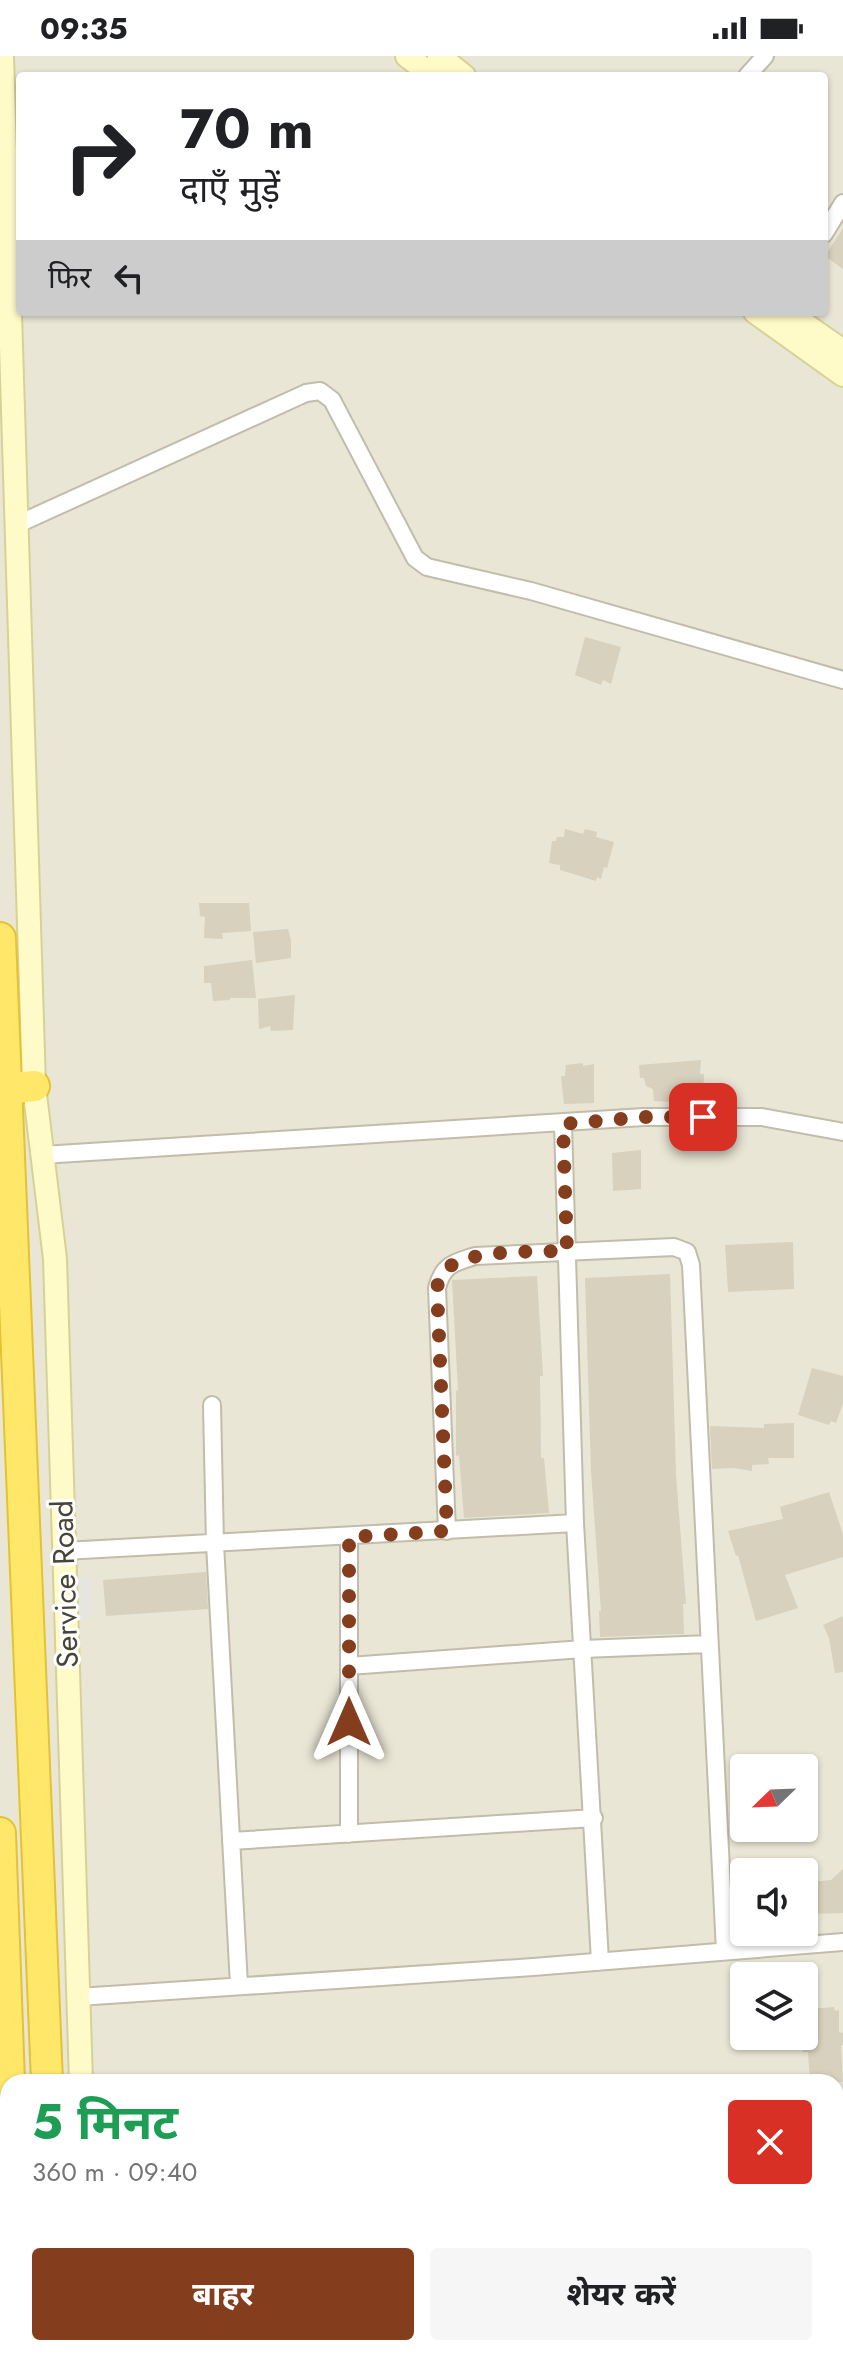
<!DOCTYPE html>
<html lang="hi">
<head>
<meta charset="utf-8">
<style>
	:root { --surface:#fff; --page:#f6f6f6; --text:#202124; --muted:#757577; --accent:#843e1d }
	body { margin:0; font-family:Jost,"Noto Sans Devanagari",sans-serif; background:var(--page); color:var(--text); height:100vh; display:flex; flex-direction:column; font-size:30px; white-space:nowrap }
	* { box-sizing:border-box; margin:0 }
	p { font-size:26px; color:var(--muted) }
	.icon { flex:none; width:44px; height:44px; fill:none; stroke:currentColor; stroke-width:2; stroke-linecap:round; stroke-linejoin:round }
	.map { position:relative; flex:1; overflow:hidden }
	.side { position:absolute; left:0px; top:2018px; width:844px; height:282px; display:flex; flex-direction:column; background:var(--surface); border-radius:24px 24px 0 0; box-shadow:0 2px 6px #0004 }
	.side>* { flex:none }
	.banner { position:absolute; left:16px; top:16px; width:812px; height:244px; border-radius:8px; box-shadow:0 2px 6px #0004; background:#fff; color:var(--text); overflow:hidden }
	.needle { width:52px; rotate:247deg }
	.fabs { position:absolute; left:730px; top:1698px; display:grid; gap:16px }
	.fabs a { display:grid; place-items:center; width:88px; height:88px; border-radius:8px; background:var(--surface); box-shadow:0 2px 6px #0004; font-size:40px }
	.pin { position:absolute; display:grid; place-items:center; width:68px; height:68px; color:#fff; margin:-34px; border-radius:16px; box-shadow:0 4px 12px #0006 }
	.me { position:absolute; width:88px; margin:-44px; rotate:0deg; stroke-linejoin:round; filter:drop-shadow(0 0 6px #0008) }
	.turn { display:flex; align-items:center; gap:28px; height:168px; padding:0 32px; font-size:36px }
	.turn .icon { width:104px; height:104px; stroke-width:2.5 }
	.turn b { display:block; font-size:56px; line-height:68px }
	.then { display:flex; align-items:center; height:76px; padding:0 32px; background:#0003; gap:16px; font-size:30px }
	.round { display:grid; place-items:center; flex:none; width:84px; height:84px; border-radius:8px; background:var(--page) }
	.overview { display:flex; align-items:center; justify-content:space-between; height:136px; padding:0 32px }
	h1 { font-size:48px; font-weight:700; line-height:60px; color:#1e9e55 }
	.button { display:flex; gap:16px; margin-top:auto; padding:16px 32px }
	.button a { flex:1; height:92px; border-radius:8px; background:var(--accent); color:#fff; font-size:32px; font-weight:700; line-height:92px; text-align:center }
	.button a+a { background:var(--page); color:var(--text) }
	.status { display:flex; justify-content:space-between; align-items:center; height:56px; padding:0 40px; background:var(--surface); direction:ltr }
	.status svg { height:22px; fill:currentColor }
	.map>svg:first-child { display:block }
	.residential { fill:#e9e6d6; fill-rule:evenodd }
	.parking { fill:#e6e5e0 }
	.building { fill:#d7d1bd }
	.lines { fill:none; stroke-linecap:round; stroke-linejoin:round }
	.street-casing { stroke:#c1bdaa; stroke-width:20 }
	.secondary-casing { stroke:#d7d196; stroke-width:26 }
	.highway-casing { stroke:#e4c233; stroke-width:34 }
	.street { stroke:#fff; stroke-width:16 }
	.secondary { stroke:#fffbc8; stroke-width:22 }
	.highway { stroke:#ffe869; stroke-width:30 }
	.route { stroke:#843e1d; stroke-width:14; stroke-dasharray:0 25.2 }
	.labels { text-anchor:middle; stroke-width:6; stroke-linejoin:round; paint-order:stroke }
	.street-label { font-size:30px; fill:#494536; stroke:#fff }
</style>
</head>
<body>
<div class="status"><b>09:35</b><svg viewBox="0 0 49 12"><path d="M0 12V9h3v3zM5 12V6h3v6zM10 12V3h3v9zM15 12V0h3v12zM26 1h20v11H26zM47 4h2v5h-2z"/></svg></div>
<div class="map">
<svg width="843" height="2299" viewBox="0 0 843 2299">
	<rect width="100%" height="100%" fill="#f5f3e8"/>
	<path class="residential" d="M0,0H843V2064H836V2026H8V2292H130L131,2299H0ZM20,20H824V256H20ZM744,1712H804V1772H744ZM744,1816H804V1876H744ZM744,1920H804V1980H744Z"/>
	<path class="parking" d="M78,1521H91L92,1562H79Z"/>
	<path class="building" d="M843,172V213L825,200Z
		M585,581L621,591L611,628L603,624L601,629L575,619Z
		M565,773L583,778L585,773L597,776L596,781L614,786L607,812L604,811L601,823L597,821L596,825L560,814V809L549,807L552,785H556L557,781H564Z
		M199,847H249L251,875L222,877L223,883L204,882L205,861L200,860Z
		M288,873L291,884V902L256,907L253,876Z
		M252,904L256,942H230V944L213,945L211,927H204V910Z
		M295,939L293,974L271,975L270,970L259,973L258,943Z
		M701,1004L700,1018H704L703,1042L693,1041V1047L654,1045L653,1033L646,1030L644,1022H640L639,1009Z
		M583,1007V1010L594,1008V1047L564,1048L561,1020H565L566,1009Z
		M641,1094V1133L613,1135L612,1097Z
		M793,1186L794,1233L728,1236L725,1189Z
		M670,1218L676,1419L686,1548H683L684,1578L600,1581L599,1555H601L591,1415L585,1222Z
		M537,1220L543,1320H540L541,1402H544L549,1457L464,1462L459,1399L456,1400V1335L458,1334L452,1224Z
		M812,1312L843,1320V1347L836,1367L831,1365L829,1369L798,1359Z
		M794,1367V1402H768L769,1408L752,1409V1415L734,1412L712,1413L710,1370L764,1372V1368Z
		M829,1436L843,1478V1501L785,1519L798,1552L756,1565L738,1499L736,1500L728,1475L783,1463L780,1451Z
		M206,1516L208,1553L106,1560L103,1524Z
		M843,1560V1616L835,1617L829,1582L823,1569Z
		M843,1813V1857L804,1858V1852L815,1845L812,1826L831,1824Z
		M834,1951L835,1955L839,1954V1976L843,1977V1989L841,1990L843,2026H810L808,1996H803L801,1980L806,1978L805,1964L810,1965V1953Z"/>
	<g class="lines">
		<g class="street-casing">
			<path id="street" d="M747,20L765,0
				M824,178L843,147
				M16,469L306,337L320,335L332,344L415,502L427,511L531,535L843,624
				M563,1068L575,1467L600,1905
				M42,1099L644,1061H762L843,1076
				M212,1349L215,1488L239,1929
				M447,1475L437,1232C443,1208 454,1207 475,1200L674,1191L687,1196L691,1209L725,1895
				M64,1495L575,1467
				M349,1610L583,1593L709,1588
				M349,1778V1481
				M231,1785L594,1762
				M78,1941L533,1911L843,1886"/>
		</g>
		<g class="secondary-casing">
			<path id="secondary" d="M2,0L34,1030L55,1203L81,2026
				M407,0L433,20
				M439,0L464,20
				M755,256L843,319
				M787,256L843,295
				M91,2292V2299"/>
		</g>
		<g class="highway-casing">
			<path id="highway" d="M0,882L47,2026
				M6,1033L34,1030
				M0,1777L9,2026
				M20,2292L21,2299
				M57,2292V2299"/>
		</g>
		<use href="#street" class="street"/>
		<use href="#secondary" class="secondary"/>
		<use href="#highway" class="highway"/>
	</g>
	<g class="lines">
		<path class="route" d="M349,1666V1481L447,1475L437,1232C439,1222 441,1217 449,1211C473,1193 536,1196 567,1195L563,1068L644,1061H703"/>
	</g>
	<g class="labels">
		<g class="street-label">
			<text transform="translate(65 1528) rotate(-92)" y="10">Service Road</text>
		</g>
	</g>
</svg>
<div class="fabs">
<a><svg class="needle" viewBox="-14 -14 28 28"><path d="M0-13l5 13h-10z" fill="#e53935"/><path d="M0 13l5-13h-10z" fill="#757577"/></svg></a>
<a><svg class="icon" aria-label="sound" viewBox="0 0 24 24"><path d="M4 9h4l5-4v14l-5-4H4zM17 9q2 3 0 6"/></svg></a>
<a><svg class="icon" aria-label="layers" viewBox="0 0 24 24"><path d="M12 4l9 5-9 5-9-5zM3 14l9 5 9-5"/></svg></a>
</div>
<div class="pin" style="left:703px;top:1061px;background:#d93025"><svg class="icon" aria-label="arrive" viewBox="0 0 24 24"><path d="M6 21V4h12l-3 4 3 4H6"/></svg></div>
<svg class="me" style="left:349px;top:1666px" viewBox="-20 -20 40 40"><path d="M0-17L14 15 0 8-14 15z" fill="#843e1d" stroke="#fff" stroke-width="4"/></svg>
<div class="banner">
<div class="turn"><svg class="icon" aria-label="right" viewBox="0 0 24 24"><path d="M7 20v-9h11M14 6l5 5-5 5"/></svg><div><b>70 m</b>दाएँ मुड़ें</div></div>
<div class="then">फिर<svg class="icon" aria-label="left" viewBox="0 0 24 24"><path d="M17 20v-9H6M10 6l-5 5 5 5"/></svg></div>
</div>
<section class="side">
<div class="overview"><div><h1>5 मिनट</h1><p>360 m · 09:40</p></div><a class="round" style="background:#d93025;color:#fff"><svg class="icon" aria-label="close" viewBox="0 0 24 24"><path d="M6 6l12 12M18 6L6 18"/></svg></a></div>
<div class="button"><a>बाहर</a><a>शेयर करें</a></div>
</section>
</div>
</body>
</html>
